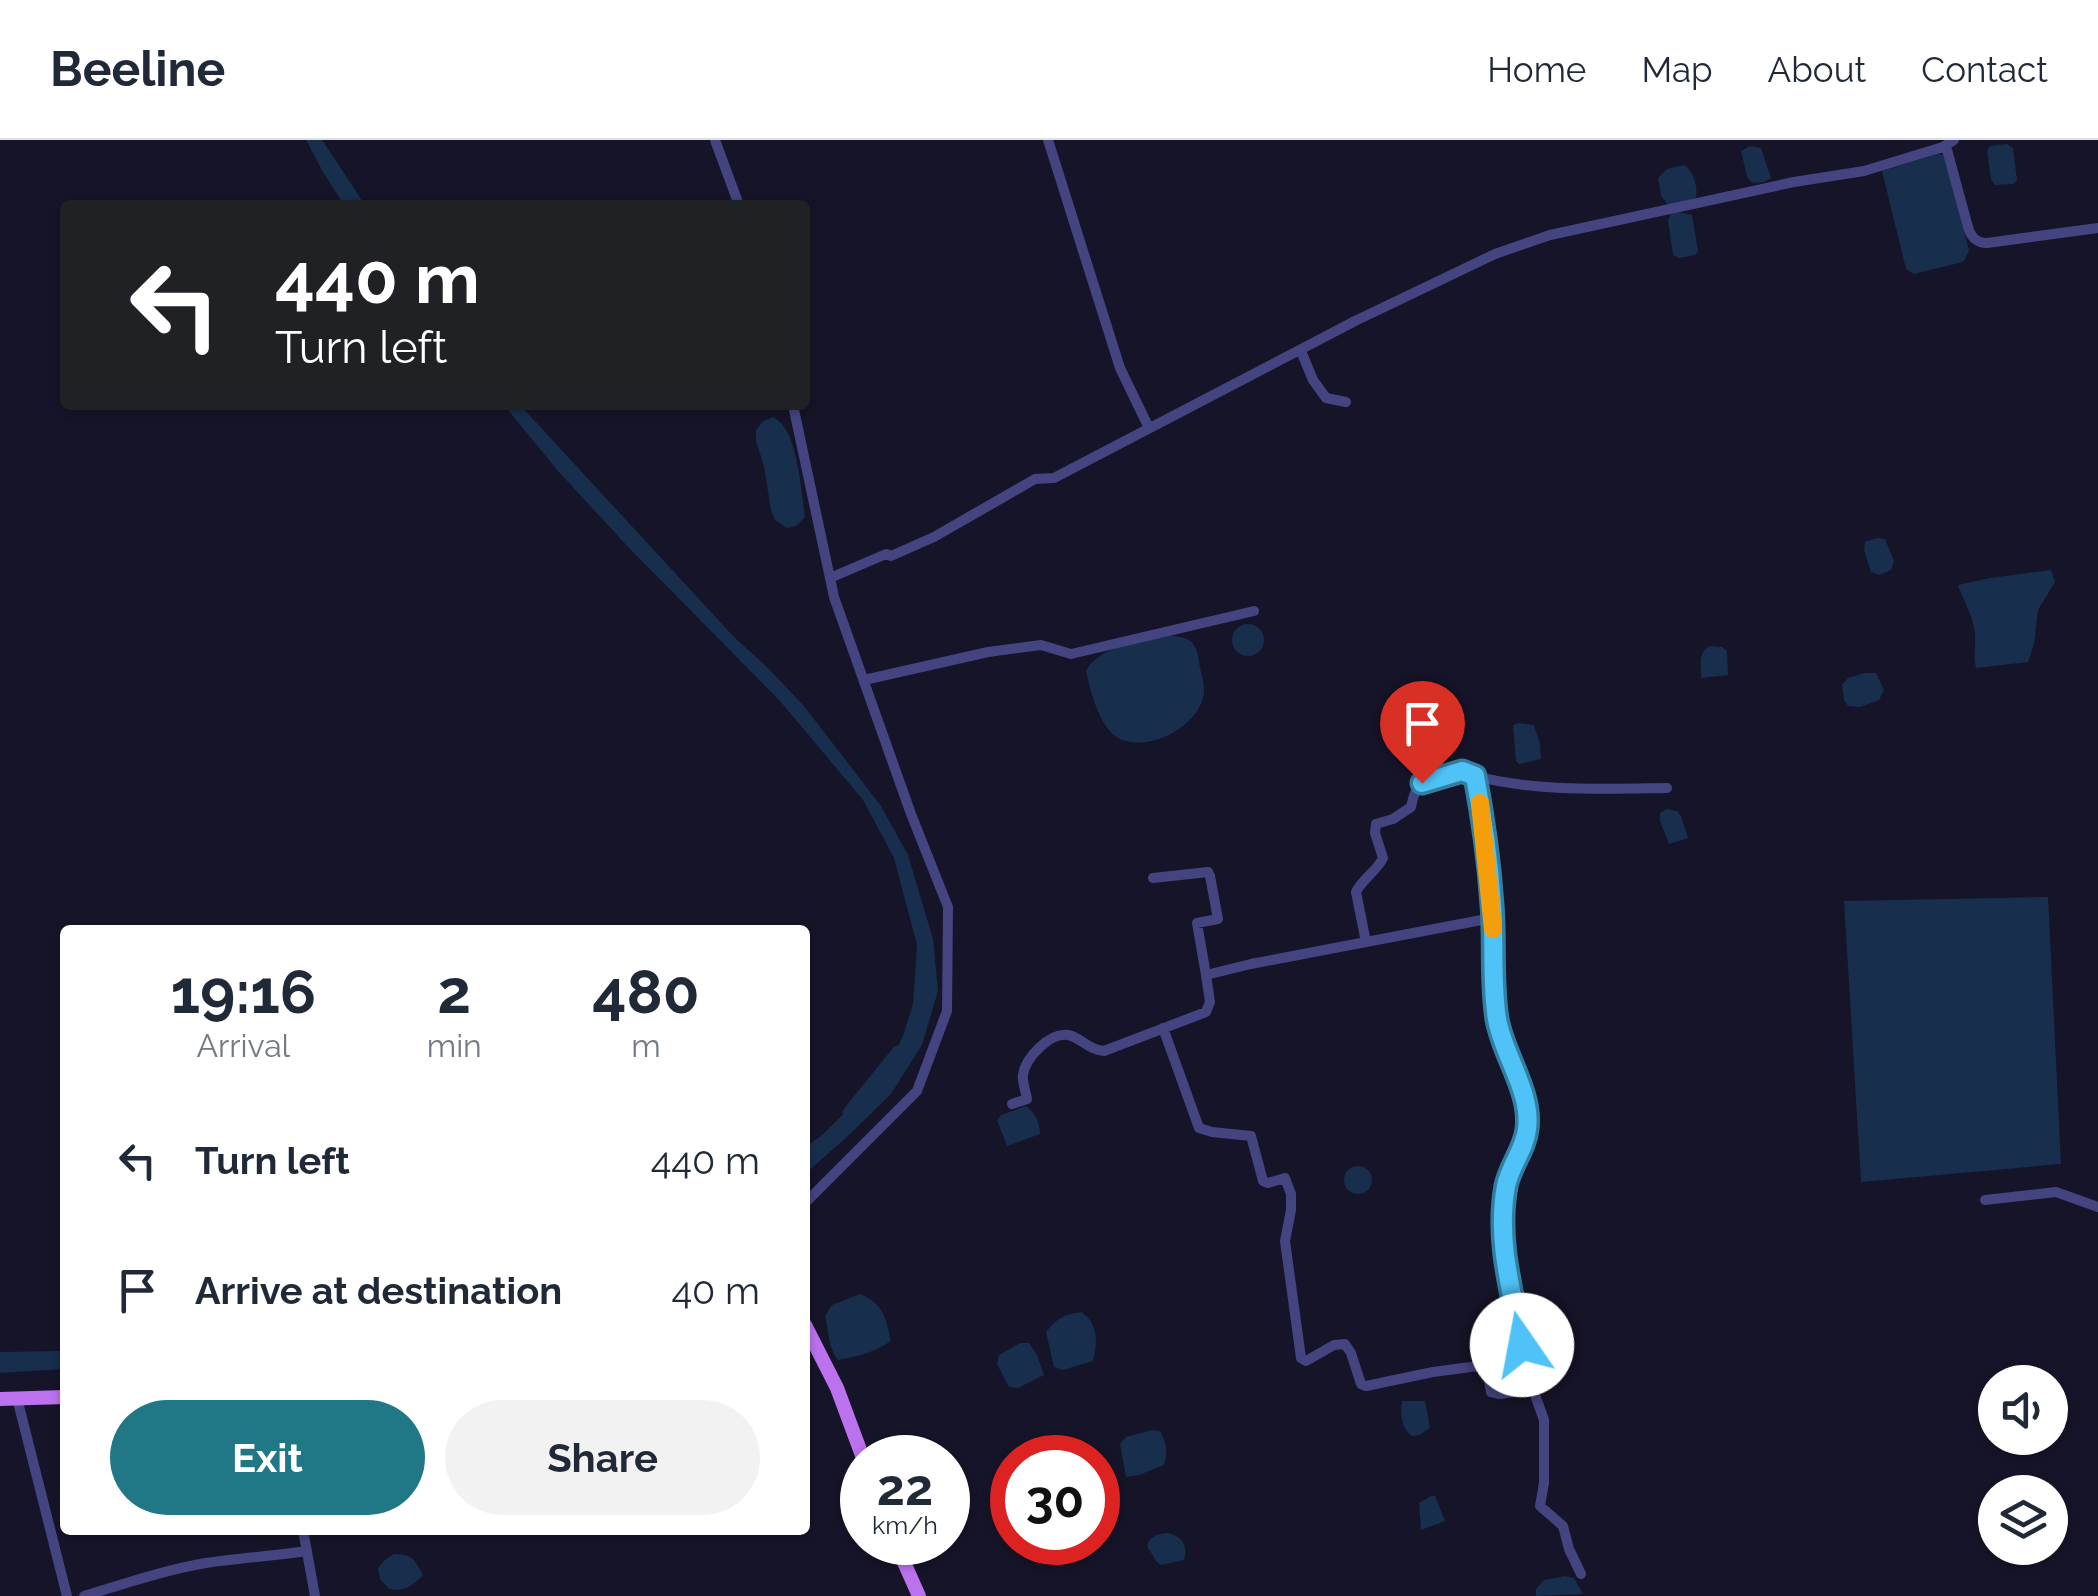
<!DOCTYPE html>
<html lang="en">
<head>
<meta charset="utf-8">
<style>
	:root { --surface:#fff; --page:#f2f2f3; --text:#1f2937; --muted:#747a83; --line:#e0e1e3; --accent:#207785 }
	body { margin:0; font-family:Raleway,sans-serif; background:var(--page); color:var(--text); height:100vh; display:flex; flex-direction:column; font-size:38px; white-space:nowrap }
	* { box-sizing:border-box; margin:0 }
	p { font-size:32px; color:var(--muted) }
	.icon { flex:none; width:55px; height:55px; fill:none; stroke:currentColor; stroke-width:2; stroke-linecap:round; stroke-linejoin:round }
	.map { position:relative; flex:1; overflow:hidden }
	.details { position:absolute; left:60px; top:785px; width:750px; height:610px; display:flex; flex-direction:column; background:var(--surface); border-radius:10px; box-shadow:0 2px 8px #0004 }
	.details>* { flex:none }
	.top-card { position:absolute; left:60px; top:60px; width:750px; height:210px; border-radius:10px; box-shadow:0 2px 8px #0004; background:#202124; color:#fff; overflow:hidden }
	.tools { position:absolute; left:1978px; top:1225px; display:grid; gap:20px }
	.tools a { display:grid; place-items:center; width:90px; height:90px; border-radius:50%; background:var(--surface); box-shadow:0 2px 8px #0004; font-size:50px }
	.speed { position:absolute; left:840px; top:1295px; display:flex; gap:20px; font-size:50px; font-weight:700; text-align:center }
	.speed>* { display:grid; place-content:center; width:130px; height:130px; border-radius:50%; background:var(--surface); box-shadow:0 2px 8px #0004; line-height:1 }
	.speed small { font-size:25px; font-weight:400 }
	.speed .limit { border:15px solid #d22; background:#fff; color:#111 }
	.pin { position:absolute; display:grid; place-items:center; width:85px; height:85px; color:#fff; margin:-102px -42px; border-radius:50% 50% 50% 0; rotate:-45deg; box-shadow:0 0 10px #0007 }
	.pin .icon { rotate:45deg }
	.me { position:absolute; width:110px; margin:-55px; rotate:348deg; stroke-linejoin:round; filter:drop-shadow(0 0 8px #0008) }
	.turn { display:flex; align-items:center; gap:35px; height:210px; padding:0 50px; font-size:45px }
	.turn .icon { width:130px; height:130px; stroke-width:2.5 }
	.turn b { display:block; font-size:70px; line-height:85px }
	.eta { display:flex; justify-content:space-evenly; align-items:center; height:170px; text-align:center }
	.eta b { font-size:60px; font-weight:700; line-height:70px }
	.button { display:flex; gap:20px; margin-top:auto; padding:20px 50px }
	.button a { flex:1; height:115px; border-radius:60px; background:var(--accent); color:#fff; font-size:40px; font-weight:700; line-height:115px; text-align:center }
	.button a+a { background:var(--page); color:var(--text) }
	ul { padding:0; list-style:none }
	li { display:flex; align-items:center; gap:30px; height:130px; padding:0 50px }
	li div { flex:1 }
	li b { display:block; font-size:38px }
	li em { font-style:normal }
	header { display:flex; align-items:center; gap:60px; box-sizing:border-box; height:140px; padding:0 50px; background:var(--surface); border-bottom:2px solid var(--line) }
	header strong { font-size:48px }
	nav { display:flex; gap:55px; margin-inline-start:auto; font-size:35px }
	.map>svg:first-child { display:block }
	.water { fill:#172e4d }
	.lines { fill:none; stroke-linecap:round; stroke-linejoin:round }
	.canal { stroke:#172e4d; stroke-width:9 }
	.minor { stroke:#444481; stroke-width:10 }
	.major { stroke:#bc72ee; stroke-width:14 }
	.route-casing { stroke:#337fa1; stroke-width:25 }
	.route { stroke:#4fc3f7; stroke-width:18 }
	.slow { stroke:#f59e0b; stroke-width:18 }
</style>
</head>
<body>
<header>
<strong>Beeline</strong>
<nav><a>Home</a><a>Map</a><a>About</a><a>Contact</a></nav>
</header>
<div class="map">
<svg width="2098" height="1456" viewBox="0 0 2098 1456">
	<rect width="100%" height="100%" fill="#161428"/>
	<path class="water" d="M306,0H322L365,65H344L323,32Z
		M2007,4L2013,8L2017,40L2013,44L1995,45L1991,39L1987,11L1990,6Z
		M1750,6L1761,8L1771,38L1764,42L1753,43L1747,37L1741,11Z
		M1938,14L1945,15L1969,111L1964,121L1959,123L1914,134L1906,129L1882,31Z
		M1684,25C1693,30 1698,46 1696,57L1693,60L1669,66L1661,56L1658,38L1667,29Z
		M1677,72L1692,75L1698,111L1695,115L1679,118L1673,115L1668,80L1671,74Z
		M504,265H520L734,497L768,528L804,566L881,666L908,715L933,799L938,851L922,905L891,954L848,996L805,1034V1007L821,996L858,960L886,929L903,896L913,864L917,805L894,718L863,660L780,561L630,409L558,331Z
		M773,277C798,288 801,351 805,377L796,386L787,388L775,380L771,371L764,326L756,301V290L763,281Z
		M1876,398L1885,399L1894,421L1891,430L1879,435L1871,432L1864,410L1865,402Z
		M2051,430L2055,442L2038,470L2034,504L2028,522L1976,528C1973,516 1976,506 1975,494C1974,477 1963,461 1958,445L1990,438Z
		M1232 500a16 16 0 1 1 32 0a16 16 0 1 1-32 0Z
		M1166,496C1192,496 1197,502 1200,528C1202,537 1206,549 1203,558C1195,588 1149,612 1120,599C1100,590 1090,550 1086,531C1099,506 1141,501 1166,496Z
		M1710,506L1722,507L1727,511L1728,535L1701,538C1702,525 1697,513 1710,506Z
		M1864,533H1876L1884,550L1879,560L1860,567L1848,566L1844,560L1842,545L1848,538Z
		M1519,583L1534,585L1540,604L1541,619L1519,624L1516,621L1513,585Z
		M1667,669L1677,671L1681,676L1688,698L1669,704L1660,681V673Z
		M2048,757L2061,1024L1861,1042L1844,761Z
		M1026,966C1035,972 1040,983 1040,994L1007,1006L997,980L1001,975Z
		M1344 1040a14 14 0 1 1 28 0a14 14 0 1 1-28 0Z
		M860,1154C883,1163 886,1178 891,1201C873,1213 859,1216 838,1220C828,1208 829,1191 825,1176L832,1165Z
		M1082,1172C1098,1185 1098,1201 1093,1221L1063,1230L1054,1227L1046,1192C1057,1178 1065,1174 1082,1172Z
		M1020,1203H1029L1037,1215L1044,1235L1018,1248L1009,1247L997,1224L999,1215Z
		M65,1211V1229L0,1233V1212Z
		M1402,1261H1425L1430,1288L1419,1295L1412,1296C1401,1288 1400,1274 1402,1261Z
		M1152,1290L1160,1291C1167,1305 1168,1311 1164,1325L1139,1335L1126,1337L1120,1304L1126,1297Z
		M1431,1356H1435L1445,1381L1421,1390L1419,1363Z
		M1167,1393C1183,1396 1188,1406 1184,1420L1161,1425L1156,1421L1147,1406C1150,1396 1157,1394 1167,1393Z
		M394,1414C415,1415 414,1420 423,1435C412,1446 405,1452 389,1449L380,1439L378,1428L385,1420Z
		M1565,1436L1574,1438L1583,1454L1536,1456V1449L1544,1440Z"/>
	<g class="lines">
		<path class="canal" d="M847,972L897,910"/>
		<path class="minor" d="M715,0L739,65
			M1048,0L1120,228L1149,288
			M1946,6L1968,87C1971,97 1976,103 1987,103L2098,88
			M1301,211L1313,240L1326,258L1346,262
			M793,265L834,457L911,674L948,767L947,871L917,951L805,1063
			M830,438L886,414L891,416L934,397L1035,339L1054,338L1355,181L1495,114L1550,95L1794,42L1864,31L1943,7L1954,0
			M864,540L988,512L1041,505L1071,514L1254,471
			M1475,636C1537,652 1604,649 1667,648
			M1153,738L1208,732L1210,736L1218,779L1197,783L1206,835L1251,824L1366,802L1356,752C1363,738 1377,731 1383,718L1375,693L1376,684L1393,679L1411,667C1413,658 1415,648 1423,643C1436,633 1460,630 1475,636L1484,680L1492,765L1494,858L1498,885L1524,960L1528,988L1509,1033L1504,1060L1503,1096L1506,1129L1529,1238L1544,1280V1343L1540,1366L1563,1386L1569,1409L1581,1434
			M1366,802L1492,778
			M1163,888L1199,988L1212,992L1251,996L1263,1041L1268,1043L1285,1038L1291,1054V1070L1285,1101L1301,1218L1306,1221L1334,1205L1345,1204L1351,1213L1361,1244L1366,1246L1433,1232L1486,1225L1491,1252L1500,1254L1534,1249
			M1012,964L1027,959C1026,952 1022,942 1023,935C1025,918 1050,892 1068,895C1082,898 1088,910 1104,911L1206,872L1210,862L1206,835
			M1985,1060L2056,1052L2098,1067
			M17,1258L67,1456
			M303,1390L315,1456
			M84,1456C124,1444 164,1430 206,1423C239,1418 273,1416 307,1411"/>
		<path class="major" d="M805,1185L837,1248L863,1318
			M0,1259L65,1257
			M895,1402L919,1456"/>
	</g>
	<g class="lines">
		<g class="route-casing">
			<path id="route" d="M1422,643L1462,631L1475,636C1483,678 1489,721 1492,765C1495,803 1491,841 1497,879C1503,915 1532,952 1527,989C1525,1009 1510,1026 1506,1046C1496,1100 1512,1152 1522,1205"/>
		</g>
		<use href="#route" class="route"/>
		<path class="slow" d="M1480,663L1493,789"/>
	</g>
</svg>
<div class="tools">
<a><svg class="icon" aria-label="sound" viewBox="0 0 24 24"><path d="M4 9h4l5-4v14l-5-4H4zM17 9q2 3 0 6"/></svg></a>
<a><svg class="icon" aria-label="layers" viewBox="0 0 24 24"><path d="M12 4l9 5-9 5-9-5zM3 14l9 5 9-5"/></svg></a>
</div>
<div class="speed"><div>22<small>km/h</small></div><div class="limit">30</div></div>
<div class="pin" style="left:1422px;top:643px;background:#d93025"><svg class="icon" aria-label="arrive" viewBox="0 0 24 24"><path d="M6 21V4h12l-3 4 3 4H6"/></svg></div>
<svg class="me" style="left:1522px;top:1205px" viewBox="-20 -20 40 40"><circle r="19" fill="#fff"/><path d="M0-13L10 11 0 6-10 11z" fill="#4fc3f7"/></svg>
<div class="top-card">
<div class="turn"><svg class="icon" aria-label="left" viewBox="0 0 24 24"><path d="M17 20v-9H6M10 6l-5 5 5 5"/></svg><div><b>440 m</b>Turn left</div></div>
</div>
<section class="details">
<div class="eta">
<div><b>19:16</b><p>Arrival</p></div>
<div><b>2</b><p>min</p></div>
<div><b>480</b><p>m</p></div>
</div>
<ul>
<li><svg class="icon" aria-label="left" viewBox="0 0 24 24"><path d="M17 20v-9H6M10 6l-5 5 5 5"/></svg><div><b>Turn left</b></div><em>440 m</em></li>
<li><svg class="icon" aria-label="arrive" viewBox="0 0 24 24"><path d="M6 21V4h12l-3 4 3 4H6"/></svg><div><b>Arrive at destination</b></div><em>40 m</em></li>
</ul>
<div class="button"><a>Exit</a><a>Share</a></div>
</section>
</div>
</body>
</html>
